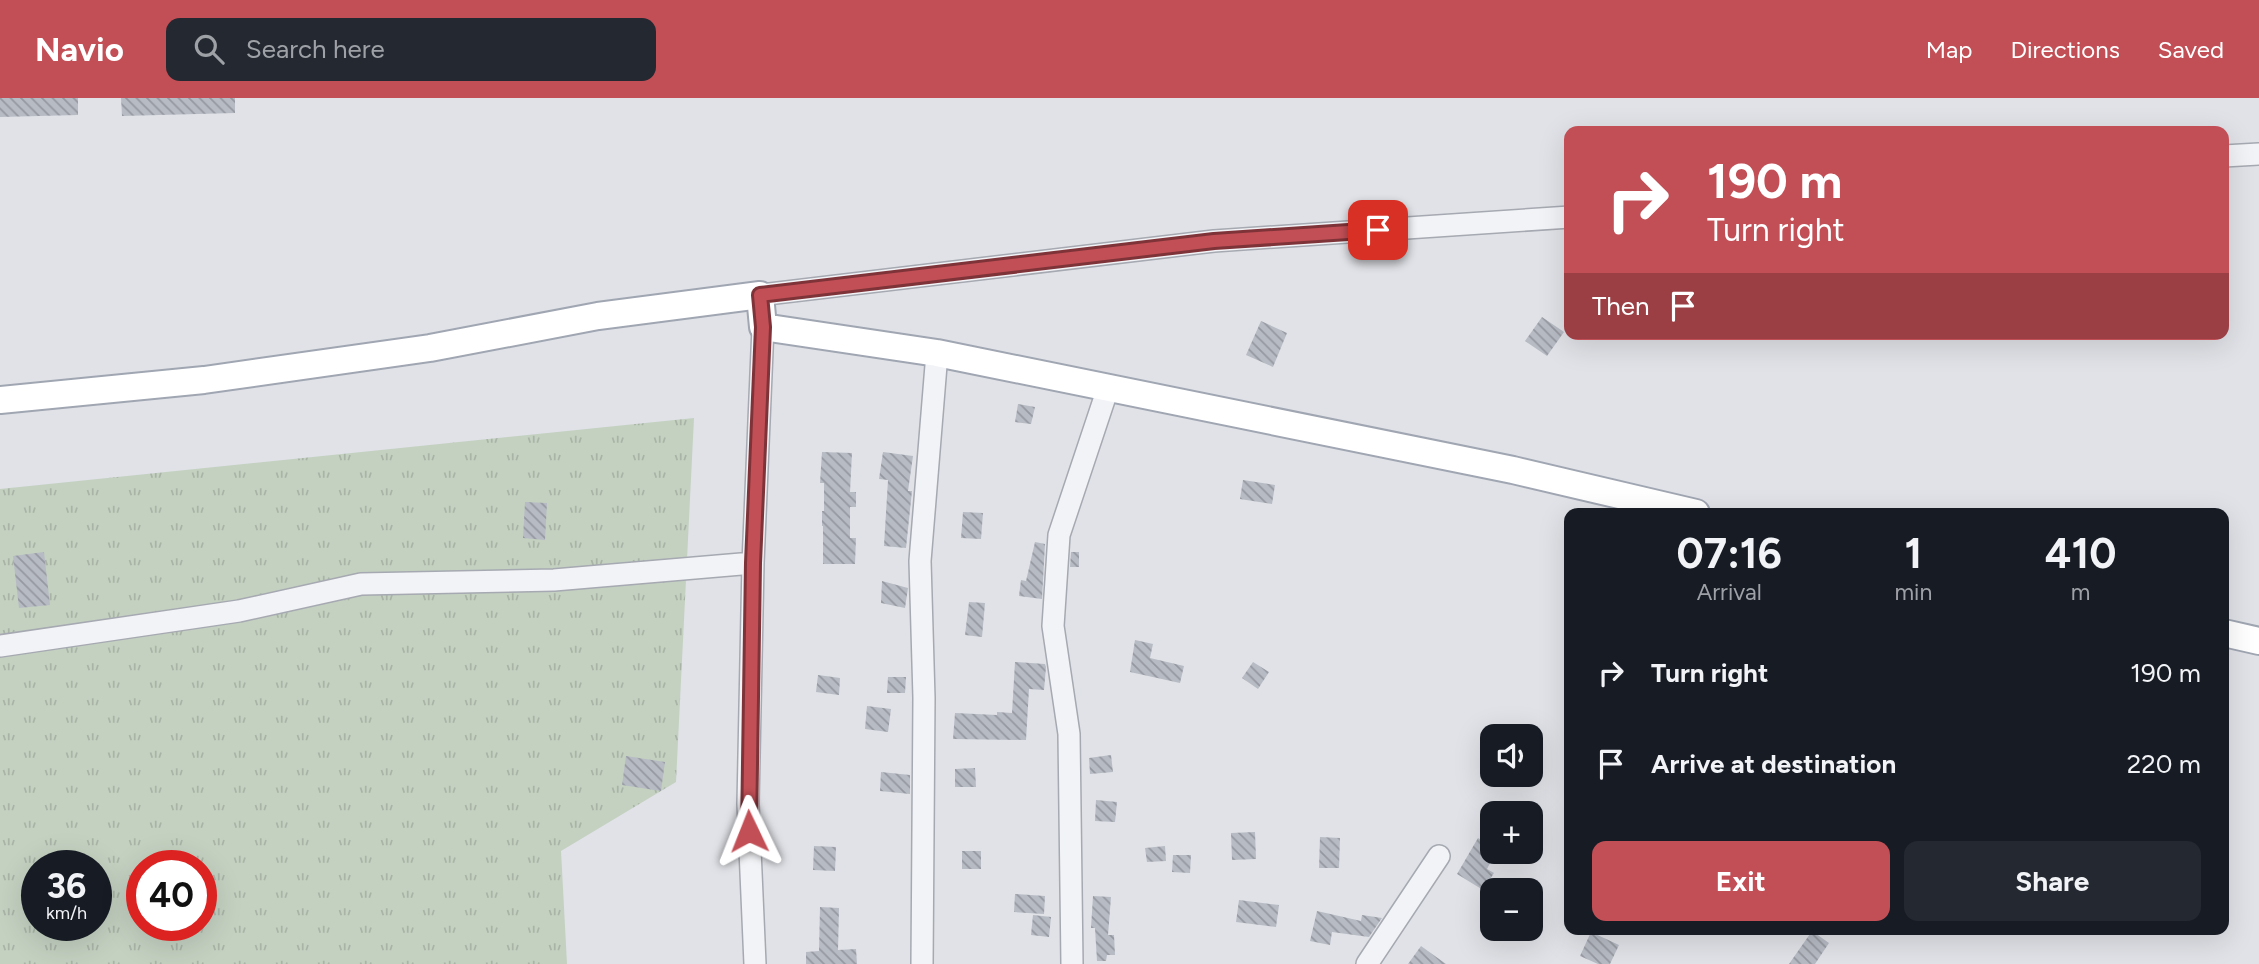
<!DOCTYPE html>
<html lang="en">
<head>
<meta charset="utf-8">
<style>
	:root { --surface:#171b24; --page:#242831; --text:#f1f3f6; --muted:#9ea1a6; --accent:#c24f56 }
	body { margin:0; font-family:Figtree,sans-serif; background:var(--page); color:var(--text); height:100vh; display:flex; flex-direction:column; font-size:26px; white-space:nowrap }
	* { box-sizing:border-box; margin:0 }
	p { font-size:23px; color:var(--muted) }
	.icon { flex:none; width:38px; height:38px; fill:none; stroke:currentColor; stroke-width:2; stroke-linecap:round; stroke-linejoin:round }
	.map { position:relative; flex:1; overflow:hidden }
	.sheet { position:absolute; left:1564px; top:410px; width:665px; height:427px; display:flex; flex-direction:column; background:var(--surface); border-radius:14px; box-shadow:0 7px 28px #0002 }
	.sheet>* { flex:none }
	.banner { position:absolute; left:1564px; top:28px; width:665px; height:214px; border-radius:14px; box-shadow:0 7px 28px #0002; background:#c24f56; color:#fff; overflow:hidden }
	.tools { position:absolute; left:1480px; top:626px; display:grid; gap:14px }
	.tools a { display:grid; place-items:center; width:63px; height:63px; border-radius:14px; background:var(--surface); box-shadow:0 7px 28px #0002; font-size:35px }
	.speed { position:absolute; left:21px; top:752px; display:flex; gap:14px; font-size:35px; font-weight:700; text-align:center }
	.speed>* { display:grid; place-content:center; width:91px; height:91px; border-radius:50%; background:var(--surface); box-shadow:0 7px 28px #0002; line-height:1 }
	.speed small { font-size:18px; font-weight:400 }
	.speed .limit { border:10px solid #d22; background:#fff; color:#111 }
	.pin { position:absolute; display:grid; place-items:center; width:60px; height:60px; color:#fff; margin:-30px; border-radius:14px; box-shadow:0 4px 10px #0006 }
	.me { position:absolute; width:77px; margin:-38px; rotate:358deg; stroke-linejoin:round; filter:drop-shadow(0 0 5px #0008) }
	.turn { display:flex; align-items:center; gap:24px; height:147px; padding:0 28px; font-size:32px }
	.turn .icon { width:91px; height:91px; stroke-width:2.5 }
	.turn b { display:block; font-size:49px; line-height:60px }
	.then { display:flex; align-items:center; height:66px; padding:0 28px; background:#0003; gap:14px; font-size:26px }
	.eta { display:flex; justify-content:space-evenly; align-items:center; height:119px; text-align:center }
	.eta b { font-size:42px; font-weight:700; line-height:49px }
	.action { display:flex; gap:14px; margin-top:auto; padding:14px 28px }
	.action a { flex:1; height:80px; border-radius:14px; background:var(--accent); color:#fff; font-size:28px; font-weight:700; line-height:80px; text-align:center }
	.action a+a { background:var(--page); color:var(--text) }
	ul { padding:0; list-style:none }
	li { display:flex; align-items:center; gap:21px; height:91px; padding:0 28px }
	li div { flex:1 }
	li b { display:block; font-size:26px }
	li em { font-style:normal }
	header { display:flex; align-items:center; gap:42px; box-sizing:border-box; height:98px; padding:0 35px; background:var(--accent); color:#fff }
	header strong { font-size:33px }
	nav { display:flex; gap:38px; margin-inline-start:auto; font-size:24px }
	.search { width:490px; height:63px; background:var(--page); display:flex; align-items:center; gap:18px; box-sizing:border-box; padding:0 24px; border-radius:14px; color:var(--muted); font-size:26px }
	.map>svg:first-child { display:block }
	.grass { fill:url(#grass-tufts); fill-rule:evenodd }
	.building { fill:url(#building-back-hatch) }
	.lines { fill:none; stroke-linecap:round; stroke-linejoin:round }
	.minor-casing { stroke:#a6a9b1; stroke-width:24 }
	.major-casing { stroke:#a0a6b2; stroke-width:30 }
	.minor { stroke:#f2f3f6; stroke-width:21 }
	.major { stroke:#fff; stroke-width:26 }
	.route-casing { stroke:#7e3338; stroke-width:18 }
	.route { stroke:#c24f56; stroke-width:12 }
</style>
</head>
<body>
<header>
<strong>Navio</strong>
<div class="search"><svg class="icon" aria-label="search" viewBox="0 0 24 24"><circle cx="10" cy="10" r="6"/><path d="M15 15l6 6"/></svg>Search here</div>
<nav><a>Map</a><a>Directions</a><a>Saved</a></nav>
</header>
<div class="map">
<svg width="2259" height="866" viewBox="0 0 2259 866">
	<defs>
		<pattern id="grass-tufts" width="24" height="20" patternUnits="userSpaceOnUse" patternTransform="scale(1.75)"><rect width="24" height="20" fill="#c4d1c1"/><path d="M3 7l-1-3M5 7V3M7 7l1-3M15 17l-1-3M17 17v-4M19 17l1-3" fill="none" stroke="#a9b4a7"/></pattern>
		<pattern id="building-back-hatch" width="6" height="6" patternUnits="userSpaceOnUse" patternTransform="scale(1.75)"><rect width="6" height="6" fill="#b7bbc4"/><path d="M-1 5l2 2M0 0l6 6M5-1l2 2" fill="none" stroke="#9598a0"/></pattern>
	</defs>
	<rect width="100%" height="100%" fill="#e0e2e7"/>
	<path class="grass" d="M694,320L676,684L561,753L567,866H0V391ZM37,768H96V828H37ZM142,768H201V828H142Z"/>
	<path class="building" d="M0,0H78V17L0,19Z
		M121,0H235V15L122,18Z
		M1542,219L1564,234L1547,258L1525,243Z
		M1261,223L1287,235L1273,269L1246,257Z
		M1018,306L1035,309L1031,326L1015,324Z
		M822,354L852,355L850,394H856V409H850V440H856L855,466H823V428H822V413H824V385H820Z
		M883,354L913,358L908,393H912L906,450L884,448L888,382L879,381Z
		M1243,382L1275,387L1272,406L1240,401Z
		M525,404L547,405L545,442L523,440Z
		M963,414L983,415L981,441L961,440Z
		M1035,444L1045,446L1042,501L1019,498L1021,482L1026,483Z
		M44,454L50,507L19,510L13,458Z
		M1071,454H1079V469H1070Z
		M882,483L908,490L905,510L881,505Z
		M969,504L985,505L982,539L965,537Z
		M1135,542L1153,546L1150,560L1184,568L1180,585L1130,574Z
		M1015,564L1045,566L1046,569L1044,592L1029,591L1026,642L953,641L955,615L997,617V614L1012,615Z
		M1253,564L1269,574L1258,591L1242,580Z
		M818,577L840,580L839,597L816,594Z
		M888,579H906L905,595H887Z
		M867,608L891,611L888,634L865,631Z
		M1111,657L1113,674L1090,676L1089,660Z
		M626,658L665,664L661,693L622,687Z
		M975,670L976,689H955V671Z
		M881,674L910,677V696L880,693Z
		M1096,702L1117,704L1115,724L1095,723Z
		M1255,734L1256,761L1232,762L1231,735Z
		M1320,739L1340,740L1339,770H1319Z
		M1478,740L1493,748V759L1487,771L1494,775L1483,792L1457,776Z
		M814,748L836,749L835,773L813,772Z
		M1165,748L1166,763L1147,764L1145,750Z
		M962,753H981V771H962Z
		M1173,757H1191L1190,775L1172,774Z
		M1015,796L1045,798L1044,816L1014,814Z
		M1093,798L1111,799L1108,837H1114L1115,857H1107L1106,863H1097L1095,830H1091Z
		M1239,802L1279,807L1276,829L1236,824Z
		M820,809L839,810L838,852L856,851L857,866H806V854L819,853Z
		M1317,813L1361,823L1362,817L1382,820L1369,839L1332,834L1330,847L1310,843Z
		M1033,817L1051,819L1049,839L1031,837Z
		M1812,833L1829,845L1815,866H1789Z
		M1591,834L1619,847L1610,866H1598L1580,858Z
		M1421,848L1446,866H1408Z"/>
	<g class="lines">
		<g class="minor-casing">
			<path id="minor" d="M2224,58L2259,56
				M760,197L1214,143L1570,119
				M0,548L239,513L361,486L554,482L753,465
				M755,866L748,706L753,465L763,229
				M922,866L924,600L920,463L937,255
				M1072,866L1069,636L1053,528L1059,437L1108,290
				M1367,866L1439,758"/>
		</g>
		<g class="major-casing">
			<path id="major" d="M0,302L204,282L430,250L598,218L760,197L763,229L937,255L1513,372L1696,415
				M2224,535L2259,543"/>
		</g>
		<use href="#minor" class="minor"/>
		<use href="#major" class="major"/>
	</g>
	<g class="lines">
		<g class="route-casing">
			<path id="route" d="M749,733L753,465L763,229L760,197L1214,143L1378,132"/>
		</g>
		<use href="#route" class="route"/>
	</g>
</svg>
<div class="tools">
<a><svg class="icon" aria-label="sound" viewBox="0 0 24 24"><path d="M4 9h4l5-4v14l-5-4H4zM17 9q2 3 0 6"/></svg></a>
<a>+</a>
<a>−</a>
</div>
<div class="speed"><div>36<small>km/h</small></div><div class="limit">40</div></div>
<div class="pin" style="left:1378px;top:132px;background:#d93025"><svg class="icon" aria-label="arrive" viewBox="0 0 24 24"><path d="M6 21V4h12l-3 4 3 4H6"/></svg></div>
<svg class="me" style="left:749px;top:733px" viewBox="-20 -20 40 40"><path d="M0-17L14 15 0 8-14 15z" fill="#c24f56" stroke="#fff" stroke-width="4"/></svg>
<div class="banner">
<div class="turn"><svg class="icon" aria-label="right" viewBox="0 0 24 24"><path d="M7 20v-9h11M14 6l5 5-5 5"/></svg><div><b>190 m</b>Turn right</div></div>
<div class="then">Then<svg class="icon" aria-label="arrive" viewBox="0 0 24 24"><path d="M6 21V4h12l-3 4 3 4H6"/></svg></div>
</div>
<section class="sheet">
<div class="eta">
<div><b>07:16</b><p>Arrival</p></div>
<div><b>1</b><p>min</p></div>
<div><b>410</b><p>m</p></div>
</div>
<ul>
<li><svg class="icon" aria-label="right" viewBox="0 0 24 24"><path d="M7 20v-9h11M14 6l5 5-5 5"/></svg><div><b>Turn right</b></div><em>190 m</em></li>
<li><svg class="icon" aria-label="arrive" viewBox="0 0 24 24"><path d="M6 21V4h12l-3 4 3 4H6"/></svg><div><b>Arrive at destination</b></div><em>220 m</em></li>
</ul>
<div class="action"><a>Exit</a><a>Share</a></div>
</section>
</div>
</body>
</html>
